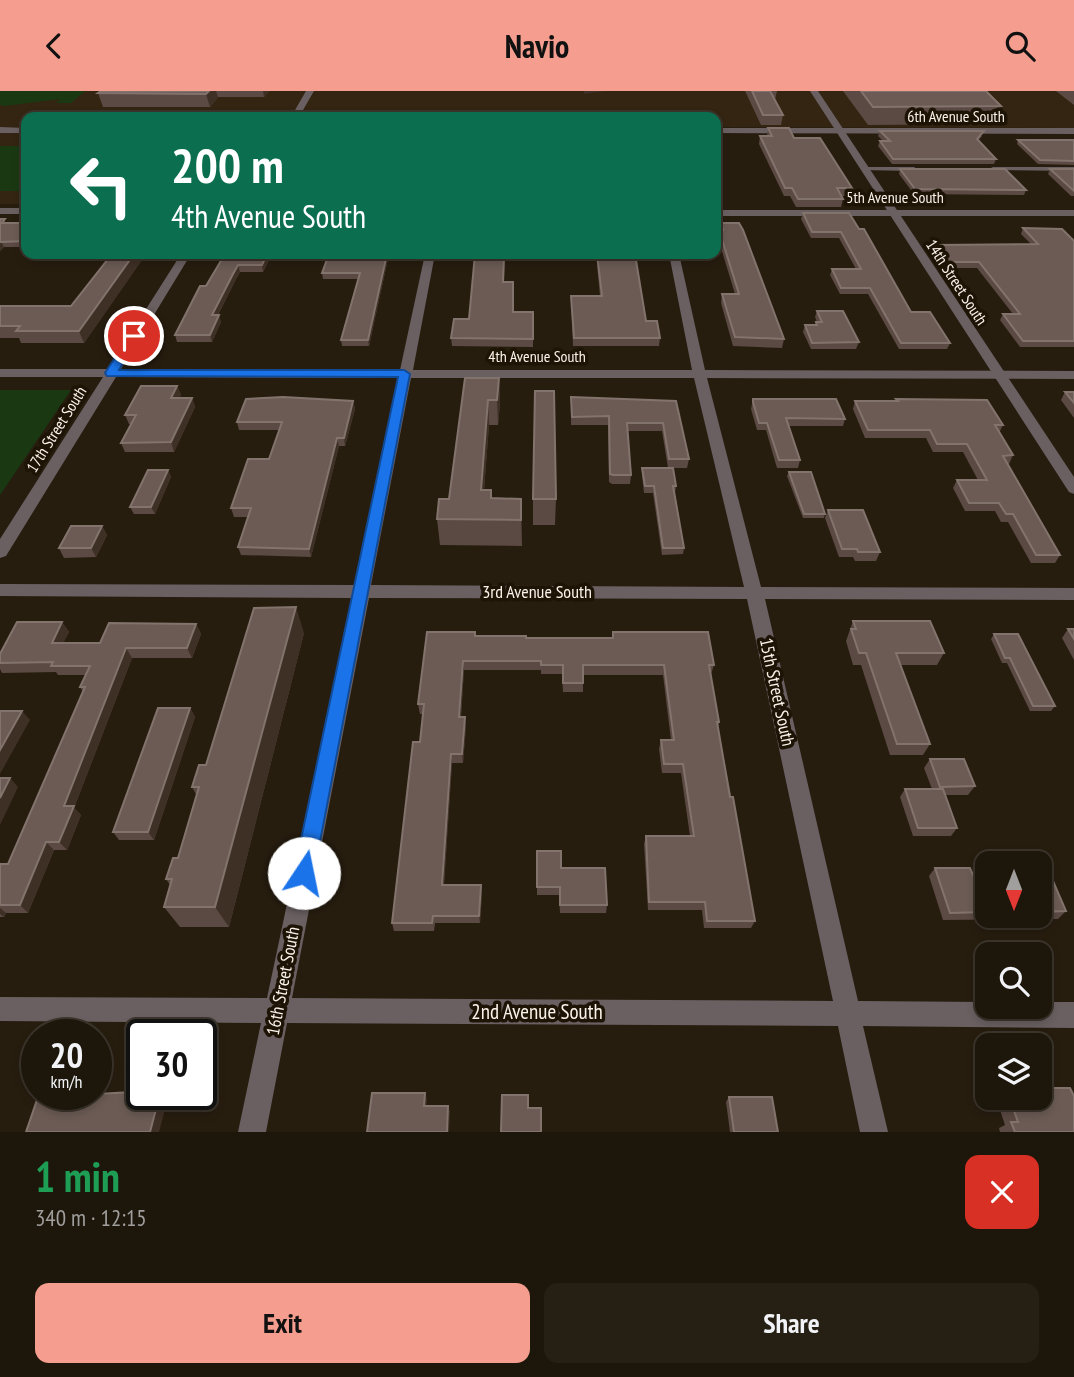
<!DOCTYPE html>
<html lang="en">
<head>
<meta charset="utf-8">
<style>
	:root { --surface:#1d160b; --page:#251f14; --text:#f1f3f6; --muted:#a09f9d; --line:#3b352c; --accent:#f59d8e }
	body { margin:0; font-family:"PT Sans Narrow",sans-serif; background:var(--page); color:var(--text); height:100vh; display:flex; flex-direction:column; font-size:26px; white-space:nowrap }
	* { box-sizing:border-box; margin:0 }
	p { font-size:23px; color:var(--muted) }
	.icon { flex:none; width:38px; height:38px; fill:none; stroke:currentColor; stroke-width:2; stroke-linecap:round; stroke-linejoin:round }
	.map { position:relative; height:1041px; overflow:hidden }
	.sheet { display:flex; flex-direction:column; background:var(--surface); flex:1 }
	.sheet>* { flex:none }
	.banner { position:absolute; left:21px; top:21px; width:700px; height:147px; border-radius:14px; box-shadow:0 4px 10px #0003,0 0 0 2px var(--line); background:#0b6e4f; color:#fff; overflow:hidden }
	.needle { width:46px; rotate:180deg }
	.tools { position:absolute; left:975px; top:760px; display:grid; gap:14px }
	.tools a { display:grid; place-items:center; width:77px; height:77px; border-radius:14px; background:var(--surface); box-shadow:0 4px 10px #0003,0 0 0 2px var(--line); font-size:35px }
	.speed { position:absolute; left:21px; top:928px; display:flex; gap:14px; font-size:35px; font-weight:700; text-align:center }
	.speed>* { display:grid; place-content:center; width:91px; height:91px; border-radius:50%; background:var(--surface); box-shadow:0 4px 10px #0003,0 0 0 2px var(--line); line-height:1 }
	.speed small { font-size:18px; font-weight:400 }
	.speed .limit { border:4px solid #111; border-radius:10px; background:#fff; color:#111 }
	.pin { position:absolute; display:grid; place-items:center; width:60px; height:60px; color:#fff; margin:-30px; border:4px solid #fff; border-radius:50%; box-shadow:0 2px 7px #0007 }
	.me { position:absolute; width:77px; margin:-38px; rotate:11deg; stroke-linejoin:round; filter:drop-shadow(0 0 5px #0008) }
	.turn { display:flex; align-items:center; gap:24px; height:147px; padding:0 35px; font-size:32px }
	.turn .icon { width:91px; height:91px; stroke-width:2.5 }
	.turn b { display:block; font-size:49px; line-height:60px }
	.round { display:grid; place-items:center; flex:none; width:74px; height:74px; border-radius:14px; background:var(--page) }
	.overview { display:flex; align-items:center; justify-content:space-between; height:119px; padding:0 35px }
	h1 { font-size:42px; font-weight:700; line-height:52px; color:#1e9e55 }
	.action { display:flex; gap:14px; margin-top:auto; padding:14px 35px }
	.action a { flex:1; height:80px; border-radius:14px; background:var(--accent); color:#111; font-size:28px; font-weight:700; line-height:80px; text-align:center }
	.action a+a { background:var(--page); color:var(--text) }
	header { display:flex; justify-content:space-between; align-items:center; height:91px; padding:0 35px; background:var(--accent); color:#111; font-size:32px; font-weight:700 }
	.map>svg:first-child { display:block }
	.built { fill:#332511 }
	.green { fill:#1a3912 }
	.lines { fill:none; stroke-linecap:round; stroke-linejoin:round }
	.service { fill:#6a6062; fill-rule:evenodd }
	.minor { fill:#6a6062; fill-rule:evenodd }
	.tertiary { fill:#6a6062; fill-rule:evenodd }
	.wall { fill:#5b4943 }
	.shaded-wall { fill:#3f3026 }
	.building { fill:#6c5b55; stroke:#82736c; stroke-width:2 }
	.route { fill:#1a73e8; stroke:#114b97; stroke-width:2 }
	.labels { text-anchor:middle; stroke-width:7; stroke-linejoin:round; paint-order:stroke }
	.far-street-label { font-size:16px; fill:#faf3ea; stroke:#1e1406 }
	.street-label { font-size:18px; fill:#faf3ea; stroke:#1e1406 }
	.near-street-label { font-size:21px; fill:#faf3ea; stroke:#1e1406 }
</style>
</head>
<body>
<header><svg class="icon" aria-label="back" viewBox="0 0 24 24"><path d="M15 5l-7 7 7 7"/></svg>Navio<svg class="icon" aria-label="search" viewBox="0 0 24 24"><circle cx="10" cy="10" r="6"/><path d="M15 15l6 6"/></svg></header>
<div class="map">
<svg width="1074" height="1041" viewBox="0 0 1074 1041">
	<rect width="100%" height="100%" fill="#271d0f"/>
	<path class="built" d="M0,0H1074V37L716,36V26H26V113H0Z"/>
	<path class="green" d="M0,0H85L71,12H56L60,8L4,15L0,14Z
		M0,55H26V100H0Z
		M0,299H71L0,404Z"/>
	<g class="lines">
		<path class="service" d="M864,76H914L917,78L914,80L862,79V77Z
			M993,76H1074V80L991,79V77Z"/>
		<path class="minor" d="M306,0H314L299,26H291Z
			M0,36L26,37V42H0Z
			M716,37H1074V43L716,42Z
			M0,117H26V123H0Z
			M716,119H1074V125H716Z
			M181,163H191L121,278L400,279L425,163H435L413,279H692L669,163H679L705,279L1074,280V288L707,287L761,496L1074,497V509L765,508L858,910L987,911V915H1040V911H1074V937L863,935L888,1041H860L838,935L287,932L266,1041H238L261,932L0,930V906L267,907L352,507L0,505V493L354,494L398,287L116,286L6,465L0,467V448L103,286H0V278H108ZM411,287H694L744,496L371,494ZM369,507L747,508L833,910L292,907Z"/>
		<path class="tertiary" d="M810,0H818L1074,386V403L1069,401Z"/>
	</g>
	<path class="wall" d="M101,0H269L264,6H218L210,16H103L98,2Z
		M745,0H777L775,9L783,24L781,34H761Z
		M843,0H986L1001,15L994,33L868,34Z
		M1056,0H1074V14Z
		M768,37L794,47L852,97L850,105H842L843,108L841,116H796L790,105H784L759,53L760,45H767Z
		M880,40L982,45L978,50L996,68L994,73H892L878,55L880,50H883L878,45Z
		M1018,49H1074V74L1038,73L1017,53Z
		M900,78L1026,99L1024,104L914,103L899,83Z
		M1050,78H1074V105H1071L1048,83Z
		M803,122L859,138L911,221L950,252L947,258H899L868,203H840L830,184L832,178H856L839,147H811L801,128Z
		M0,128L7,132H26V156H4L0,160Z
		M721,132L784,248L782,257L733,255L721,212L722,203H735L718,147Z
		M1023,137L1074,150V256H1020L1000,229L1003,223H1013L977,177H938L935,172V160L937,154L1031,153L1021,143Z
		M112,163H146L84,252H21L19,247H0V215H71Z
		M225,163H272L263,181H240L235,190L218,224L221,231L212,251H177L175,244Z
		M329,163H389L369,255H342L341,249L358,188H323L322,182Z
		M475,163H505L504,191L513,221H533V256L452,255L451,247L469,228Z
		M596,163H635L646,230L660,247L659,255H573L571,205H600Z
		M817,220L859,251L856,258H811L803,241L805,234H815L816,231H817L815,226Z
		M465,287H499L500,312L498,334H489L484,399L491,407L521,408L522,455L440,454L437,428L449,408Z
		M177,295L181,304L179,307H192L195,316L174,361H125L121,352L131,333H129L125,324Z
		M1065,301H1074V327L1061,309Z
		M571,306L676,310L689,368L687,377H668L662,340H628L631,384L630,393H612L609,391L608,334H571Z
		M753,308L845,328L843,335H788L800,369L798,377H777L766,339H757L751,318Z
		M896,308L1003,334L999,342L1013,364L1009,373H1007L1060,464L1055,472H1031L1008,431H1001L995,420H965L953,397L957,389H978L963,361H933L926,347H865L853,318L855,310H895Z
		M353,310L355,318L345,355H339L311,466L241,464L238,456L248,426H234L231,417L269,368L279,339H239L237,331Z
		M642,377L676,395L675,402L684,457L683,463L662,464L653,402H644L642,384Z
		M168,379L171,386L155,423H134L130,416Z
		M789,381L825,423L824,427H803L787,385Z
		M533,408H556L555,434H533Z
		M828,419L880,461L876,470H855L853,466H839L825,427Z
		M102,435L107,444L96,466L64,467L59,457Z
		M853,530L944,562L937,574H900L930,653L923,664H890L861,574H853L846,550Z
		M62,531L69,541L63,552H100L196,533L201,543L192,567H132L74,717L81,724L67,759H54L28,822H6L4,826H0V773H8L83,601L80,596L85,584H58L56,581L2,582L0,578V563Z
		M1068,538H1074V569L1062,547Z
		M613,541L714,574L711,583L719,631L718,636L755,830L751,837H704L702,819H648L644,753L646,745H690L681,682H662L659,658L661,649H671L663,584H583V601H563L562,583H541V579H464L461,626L466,635L463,672H452L444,794H481L482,802L480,832H435L434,840H394L392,832L420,651L423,623H420L418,613L476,545L526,547H612Z
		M304,542L229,836H180L164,816L170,794L166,788L178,767L197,705L192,696L206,674Z
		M994,543L1055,615L1051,620H1030L1007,572H1002L991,548Z
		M190,617L195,626L154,749H119L113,741Z
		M930,668L975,695L968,704H945L957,737L951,745H913L900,706L905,698H932L924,677Z
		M537,760L561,777L607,814L606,822H560L559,804H537Z
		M935,777L973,784H987V824H1040V783L1066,820L1058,828L943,829L929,785Z
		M729,1006L778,1041H730L726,1011Z
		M1003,1006H1040L1074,1041H1000L999,1037L1005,1034L997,1010Z"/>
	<path class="shaded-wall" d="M209,0H216L218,6L210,16L206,3Z
		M263,0H269L264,6Z
		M584,0H605L584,3Z
		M1,150L4,156L0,160V151Z
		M134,163H146L84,252L79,240Z
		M267,163H272L263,181L262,174Z
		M387,163H389L369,255L368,249Z
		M238,174L240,181L235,190L214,231L212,224L233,183Z
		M219,224L221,231L212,251L210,244Z
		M499,287L500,312L498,334L497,309Z
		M177,295L181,304L175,316L171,307Z
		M192,307L195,316L174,361L171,351Z
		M488,309L489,334L482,425L481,399Z
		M353,310L355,318L345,355L344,347Z
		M337,347L339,355L311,466L309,458Z
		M168,379L171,386L155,423L151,416Z
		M102,435L107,444L96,466L91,457Z
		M296,516L304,542L229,836L215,816Z
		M62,531L69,541L58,562L52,552Z
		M196,533L201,543L192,567L187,557Z
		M126,557L132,567L74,717L81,724L67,759L59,751L64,715Z
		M463,570L464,579L460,635L459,626Z
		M190,617L195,626L154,749L148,741Z
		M22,620L30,629L0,683V659Z
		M465,626L466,635L463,672L462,663Z
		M451,663L452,672L443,802L442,794Z
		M10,687L18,696L0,734V707Z
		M46,751L54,759L28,822L20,814Z
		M481,794L482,802L480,832L479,825Z
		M0,817L6,822L4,826L0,823Z
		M425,1002L427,1008L426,1020L424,1015Z
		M160,1003H169L159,1041H150Z
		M448,1015L450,1020L449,1041H447Z"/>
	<path class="building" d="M101,0H209L206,3L98,2Z
		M752,0H770L783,24H763Z
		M861,0H986L1001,15L873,16Z
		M768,37H789L794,47H820L852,97H837L843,108H798L792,97H785L760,45H772Z
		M880,40H984L977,48L996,68H893L880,50H890Z
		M1018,49H1074V70L1040,69Z
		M900,78H1005L1026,99L915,98Z
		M1050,78H1074V100Z
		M803,122H849L859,138H864L911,221H930L950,252H901L870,197H841L832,178H861L841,141H812Z
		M0,128H5L2,132H26V148L25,150L0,151Z
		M721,132H739L743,139L784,248L735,246L722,203H739L719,139H723Z
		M1023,137L1062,138L1074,150V250H1023L1003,223H1020L979,171H940L937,167V154L1038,153Z
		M112,163H134L79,240H16L20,235H0V215H71Z
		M225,163H267L262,174H238L233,183L212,224H219L210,244H175L200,195H206Z
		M329,163H387L368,249H341L360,182H322Z
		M475,163H504L503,191H513V221H533V248L451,247L454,228H469Z
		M597,163H635L646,230H657L660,247H574L571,205H602Z
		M817,220H843L859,251L812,252L805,234H817L816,231H822Z
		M465,287H499L497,309H488L481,399H491V407L521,408V429L437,428L439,408H449Z
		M141,295H177L171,307H192L171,351L121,352L136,324H125Z
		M535,300H554L556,408H533Z
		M1065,301H1074V312Z
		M283,306L353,310L344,347H337L309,458L238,456L251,417H231L248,368H269L282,331H237L246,308Z
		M571,306L676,310L689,368H669L663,332H627L631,384H613L610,383L609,325L572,326Z
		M753,308H836L845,328L786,327L800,369H779L767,332H759L753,311Z
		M896,308L987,309L1003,334H995L1013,364L1003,365L1060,464H1036L1013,423H1006L999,412H969L957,389H987L967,353H937L930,339H868L855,310H898Z
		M642,377H673L676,395H673L684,457H663L654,395H645Z
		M148,379H168L151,416H130Z
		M789,381H811L825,423H804Z
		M828,419H863L880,461H858L857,458H842Z
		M71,435H102L91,457H59Z
		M296,516L215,816H164L172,788H166L173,767H178L199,696H192L199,674H206L254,517Z
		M853,530H930L944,562H896L930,653H897L866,562H859L851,538H856Z
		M17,531H62L52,552H100L109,532L196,533L187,557H126L64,715H74L59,751H46L20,814H0V773H8L85,596H80L90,575H51L53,571L0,572V563Z
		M1068,538H1074V548Z
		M427,541H475V545H526V547H613V541H708L714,574H709L719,631H717L730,706H733L755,830H707L705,811H649L646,745H694L683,673H664L661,649H674L664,574H583V592H563V574H541V570H463L459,626H465L462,663H451L442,794H481L479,825H433L432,832H392L413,651H420L424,613H418Z
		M994,543H1018L1055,615H1033L1010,567H1005Z
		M158,617H190L148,741H113Z
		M0,620H22L0,659Z
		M930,668H964L975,695L940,696Z
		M0,687H10L0,707Z
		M905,698H943L957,737H918Z
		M537,760H561V777H605L607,814H560V796H537Z
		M935,777H970L973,784H987V821L950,822Z
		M1040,783H1050L1066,820L1040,821Z
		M134,996H142V1003H160L150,1041H26L39,1003H96L133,1001Z
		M1040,997H1070L1074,1005V1041H1015L1011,1031H1018L1009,1006H1040Z
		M372,1002H425L424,1015H448L447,1041H367Z
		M502,1004H528V1017H541V1041H501Z
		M729,1006H772L778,1041H734Z"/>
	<path class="route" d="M134,242L140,245L119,279H404L410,283L314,782L311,789L304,792L297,789L294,782L398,286L107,285L105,282L129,245Z"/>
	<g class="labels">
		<g class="far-street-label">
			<text x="956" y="31">6th Avenue South</text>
			<text x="895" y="112">5th Avenue South</text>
			<text transform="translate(957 191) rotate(57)" y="6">14th Street South</text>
			<text x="537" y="271">4th Avenue South</text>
			<text transform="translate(56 338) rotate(-58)" y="6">17th Street South</text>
		</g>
		<g class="street-label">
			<text x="537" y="507">3rd Avenue South</text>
			<text transform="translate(777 601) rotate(78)" y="6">15th Street South</text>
			<text transform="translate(283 890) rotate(-79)" y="6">16th Street South</text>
		</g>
		<g class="near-street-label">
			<text x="537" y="928">2nd Avenue South</text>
		</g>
	</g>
</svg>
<div class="tools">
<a><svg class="needle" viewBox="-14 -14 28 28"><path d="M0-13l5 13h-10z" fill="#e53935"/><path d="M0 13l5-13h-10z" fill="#a09f9d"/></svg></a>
<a><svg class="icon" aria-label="search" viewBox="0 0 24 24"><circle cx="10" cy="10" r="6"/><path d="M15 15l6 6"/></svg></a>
<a><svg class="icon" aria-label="layers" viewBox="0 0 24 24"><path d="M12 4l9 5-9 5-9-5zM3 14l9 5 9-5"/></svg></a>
</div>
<div class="speed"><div>20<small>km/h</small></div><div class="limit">30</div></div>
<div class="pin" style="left:134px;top:245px;background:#d93025"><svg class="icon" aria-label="arrive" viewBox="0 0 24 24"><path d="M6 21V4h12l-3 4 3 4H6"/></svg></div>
<svg class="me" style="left:304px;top:782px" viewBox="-20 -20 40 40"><circle r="19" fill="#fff"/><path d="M0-13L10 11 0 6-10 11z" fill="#1a73e8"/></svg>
<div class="banner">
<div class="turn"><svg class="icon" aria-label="left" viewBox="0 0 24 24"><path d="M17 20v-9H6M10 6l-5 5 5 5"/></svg><div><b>200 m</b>4th Avenue South</div></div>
</div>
</div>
<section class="sheet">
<div class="overview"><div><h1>1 min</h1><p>340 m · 12:15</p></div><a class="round" style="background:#d93025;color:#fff"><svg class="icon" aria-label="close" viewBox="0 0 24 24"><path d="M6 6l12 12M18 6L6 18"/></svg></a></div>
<div class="action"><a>Exit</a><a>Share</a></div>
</section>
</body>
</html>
